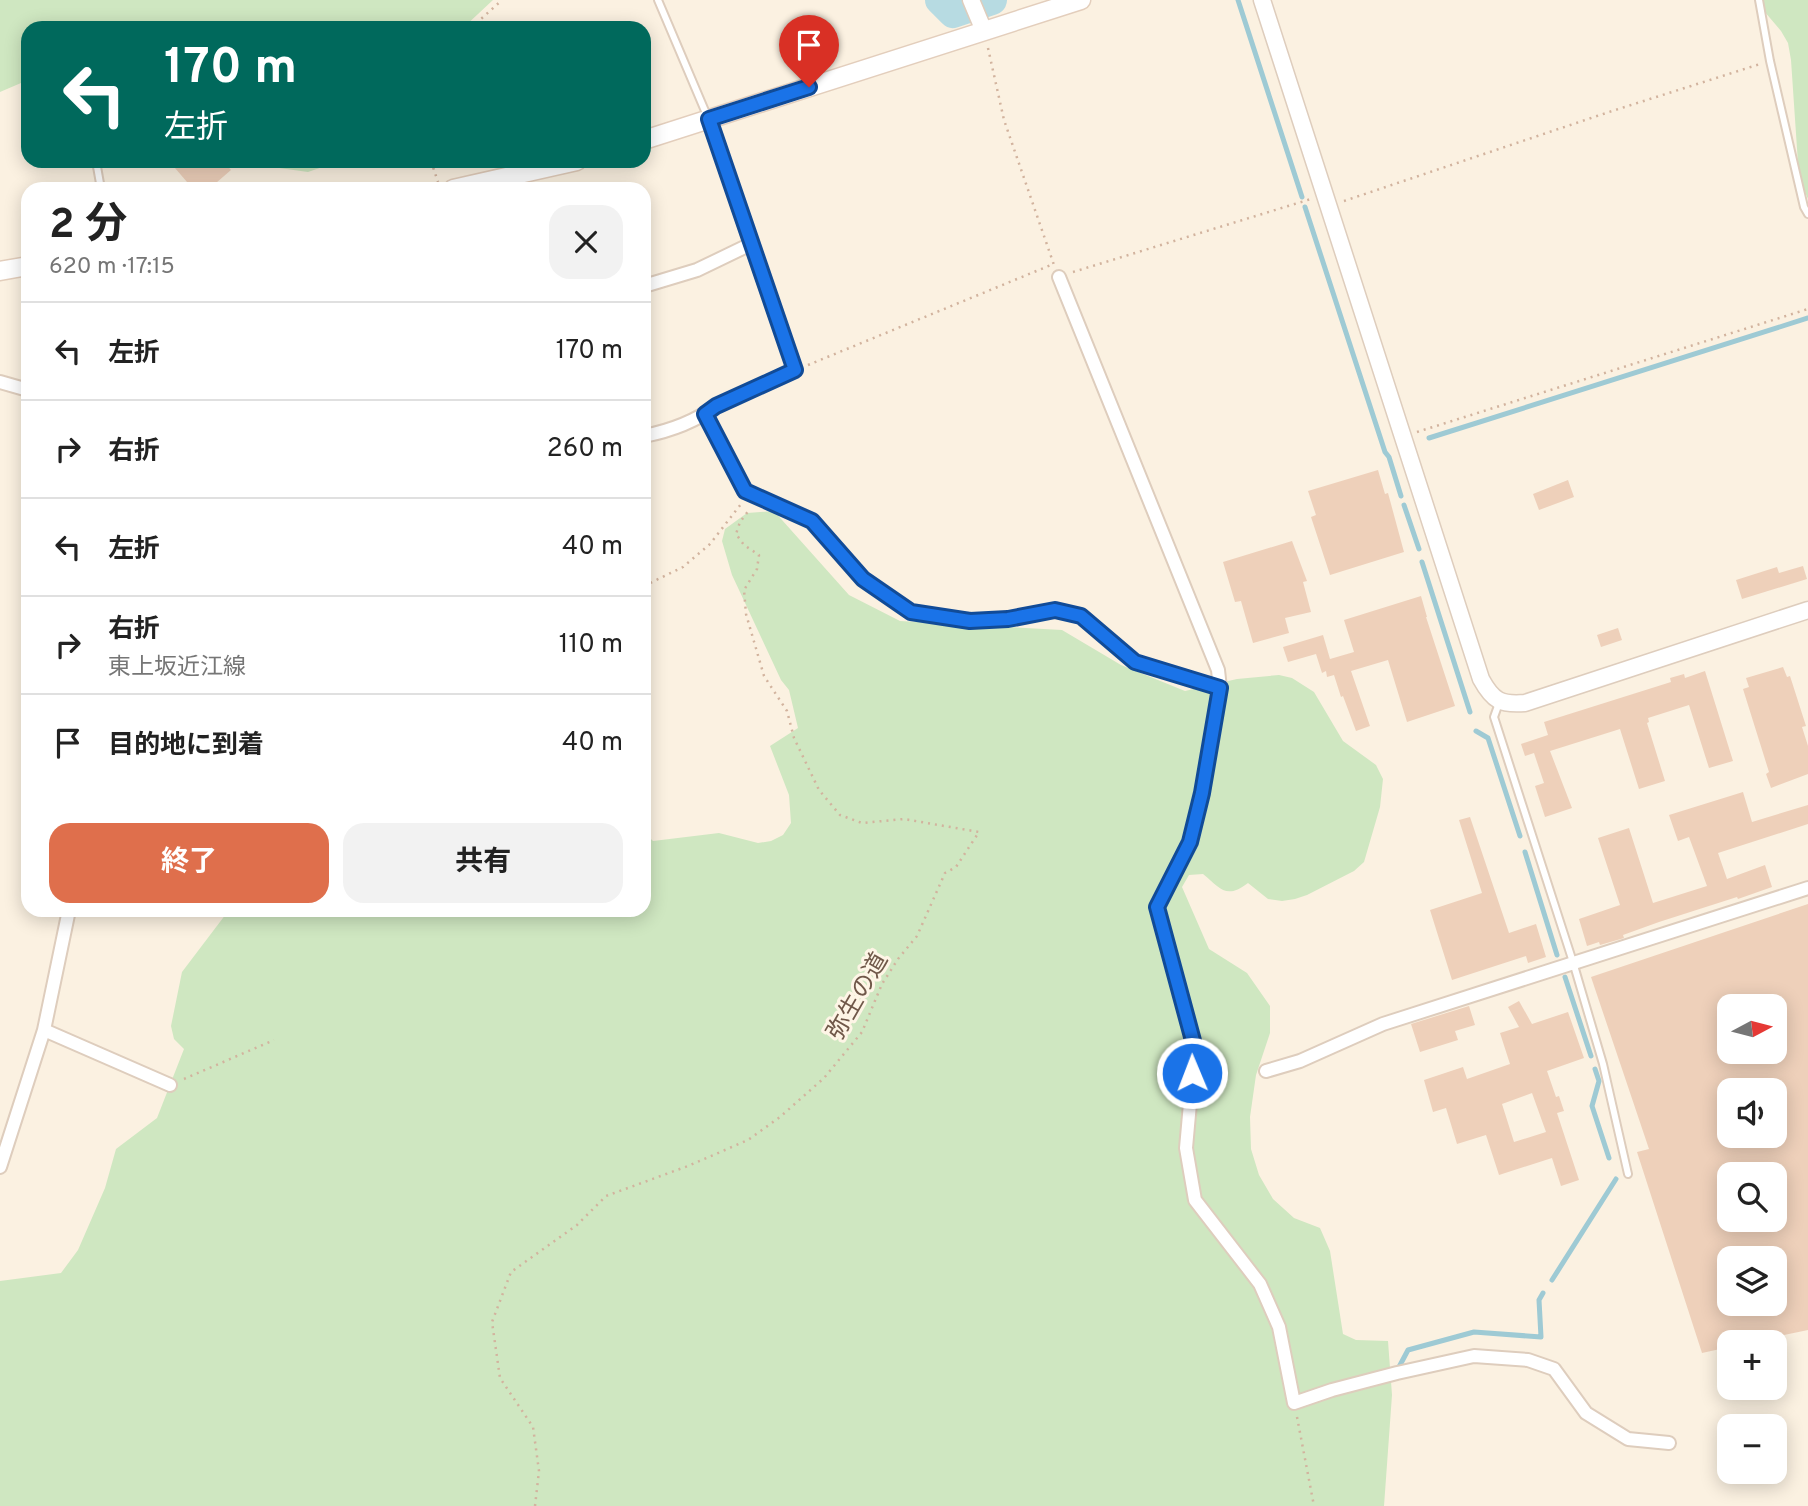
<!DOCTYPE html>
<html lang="ja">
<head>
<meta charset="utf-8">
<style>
	:root { --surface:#fff; --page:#f2f2f2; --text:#222; --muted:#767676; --line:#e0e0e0; --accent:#df6f4c }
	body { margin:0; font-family:Overpass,"Noto Sans JP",sans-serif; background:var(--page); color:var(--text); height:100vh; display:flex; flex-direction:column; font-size:26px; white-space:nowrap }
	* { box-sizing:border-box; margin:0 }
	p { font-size:23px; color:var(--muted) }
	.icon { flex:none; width:38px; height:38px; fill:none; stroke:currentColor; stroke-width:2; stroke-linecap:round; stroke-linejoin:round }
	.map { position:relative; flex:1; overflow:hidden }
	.panel { position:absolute; left:21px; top:182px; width:630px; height:735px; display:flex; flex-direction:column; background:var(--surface); border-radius:21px; box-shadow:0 4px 18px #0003 }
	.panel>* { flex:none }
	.top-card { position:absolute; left:21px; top:21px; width:630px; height:147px; border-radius:21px; box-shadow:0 4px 18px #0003; background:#00695c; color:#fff; overflow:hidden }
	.needle { width:46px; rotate:83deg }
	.tools { position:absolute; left:1717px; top:994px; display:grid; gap:14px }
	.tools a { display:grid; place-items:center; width:70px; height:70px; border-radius:14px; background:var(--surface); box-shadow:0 4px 18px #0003; font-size:35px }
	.pin { position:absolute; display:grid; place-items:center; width:60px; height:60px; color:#fff; margin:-72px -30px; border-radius:50% 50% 50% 0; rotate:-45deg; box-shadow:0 0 7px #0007 }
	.pin .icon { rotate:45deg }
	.me { position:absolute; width:77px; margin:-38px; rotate:359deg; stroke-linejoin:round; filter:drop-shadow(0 0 5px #0008) }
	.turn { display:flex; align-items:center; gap:24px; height:147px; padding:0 28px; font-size:32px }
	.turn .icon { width:91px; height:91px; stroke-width:2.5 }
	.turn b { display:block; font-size:49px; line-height:60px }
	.round { display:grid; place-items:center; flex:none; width:74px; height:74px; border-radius:21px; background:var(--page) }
	.summary { display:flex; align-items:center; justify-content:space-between; height:119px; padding:0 28px }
	h1 { font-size:42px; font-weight:700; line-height:52px }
	.cta { display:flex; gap:14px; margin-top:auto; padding:14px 28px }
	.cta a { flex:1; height:80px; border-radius:21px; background:var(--accent); color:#fff; font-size:28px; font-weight:700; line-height:80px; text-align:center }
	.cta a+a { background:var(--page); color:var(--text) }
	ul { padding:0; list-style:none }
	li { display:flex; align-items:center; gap:21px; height:98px; padding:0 28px; border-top:2px solid var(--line) }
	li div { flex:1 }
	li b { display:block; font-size:26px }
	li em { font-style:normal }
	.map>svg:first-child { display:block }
	.green { fill:#cfe7c1 }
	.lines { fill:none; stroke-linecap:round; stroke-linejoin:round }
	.stream { stroke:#9ecad4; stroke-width:5 }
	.river { stroke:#b7dbe2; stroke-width:30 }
	.building { fill:#eed0ba; fill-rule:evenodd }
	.service-casing { stroke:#decdbd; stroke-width:10 }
	.minor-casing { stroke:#decdbd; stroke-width:16 }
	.tertiary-casing { stroke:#decdbd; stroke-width:19 }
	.secondary-casing { stroke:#e3cebc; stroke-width:21 }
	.path { stroke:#d2b39e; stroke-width:2.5; stroke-dasharray:2 5; stroke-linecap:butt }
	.service { stroke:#fff; stroke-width:6 }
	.minor { stroke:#fff; stroke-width:12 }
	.tertiary { stroke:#fff; stroke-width:16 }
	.secondary { stroke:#fff; stroke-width:18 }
	.route-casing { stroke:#114b97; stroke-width:18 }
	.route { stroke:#1a73e8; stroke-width:12 }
	.labels { text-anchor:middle; stroke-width:6; stroke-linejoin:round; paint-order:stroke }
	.street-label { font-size:24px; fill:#705849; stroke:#fef5e6 }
</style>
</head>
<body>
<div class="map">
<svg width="1808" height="1506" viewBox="0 0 1808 1506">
	<rect width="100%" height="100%" fill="#fbf1e1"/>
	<path class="green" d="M0,0H493L463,28H28V80L0,92Z
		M1761,0H1808V199L1799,178L1791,60L1788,43L1781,31L1764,11Z
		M269,161H340L308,172L272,167Z
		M774,511L849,595L900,621L1062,630L1121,665L1185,691L1237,679L1279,675L1292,678L1314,692L1343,741L1376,765L1383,779L1380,807L1364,862L1354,871L1307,895L1295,899L1282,901L1268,899L1248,883C1226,900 1220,888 1203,874L1189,875L1182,887L1209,949L1247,973L1270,1006V1033L1256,1075L1250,1117L1251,1149L1259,1175L1273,1199L1294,1218L1320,1228L1330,1251L1343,1334L1356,1340L1388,1341L1392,1395L1384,1506H0V1281L61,1273L78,1250L105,1188L116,1149L157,1118L184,1049L174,1039L171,1026L182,972L229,910H644V832L653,841L719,833L758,843L771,841L783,835L791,823L789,795L770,746L798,728L789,690L781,680L732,575L722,541L725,529L747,513Z"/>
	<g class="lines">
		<path class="stream" d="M1238,0L1302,197
			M1305,207L1385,452L1389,457L1401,496
			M1429,438L1808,318
			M1404,505L1419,549
			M1422,562L1470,712
			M1476,731L1488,738L1520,836
			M1525,852L1557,955
			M1565,977L1591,1056
			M1595,1069L1599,1081L1592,1106L1609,1158
			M1552,1280L1616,1179
			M1399,1367L1408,1350L1474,1332L1541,1337L1539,1300L1543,1293"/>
		<path class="river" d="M940,0L953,13L992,0"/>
	</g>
	<path class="building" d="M169,161H223L231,170L209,189H193Z
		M1378,470L1385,494L1388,493L1404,552L1330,575L1311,517L1316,515L1308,491Z
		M1568,480L1574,497L1539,510L1533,494Z
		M1292,541L1307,581L1303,582L1311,612L1285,618L1289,633L1253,643L1241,601L1235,602L1223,562Z
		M1803,566L1807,579L1742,599L1736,580L1777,567L1779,573Z
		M1421,596L1427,617H1426L1455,706L1407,722L1388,660L1351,671L1370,726L1356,731L1343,696L1341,697L1334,675L1327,677L1326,671L1322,673L1316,654L1288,662L1283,647L1323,635L1330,659L1354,652L1344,620Z
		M1618,628L1622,640L1601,647L1597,635Z
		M1783,667L1787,677L1790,676L1806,726L1802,727L1808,746V774L1771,788L1766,774L1769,772L1743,689L1749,687L1746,678Z
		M1705,671L1733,761L1709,768L1689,705L1648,718L1649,722L1647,723L1665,781L1639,789L1620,729L1550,751L1572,808L1545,817L1535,786L1544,783L1534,753L1525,756L1521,744L1548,735L1544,722L1671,682L1670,678L1684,674L1685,678Z
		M1743,792L1752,822L1808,805V824L1718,853L1727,879L1765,865L1772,887L1738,899L1737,897L1659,922L1623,935L1624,938L1600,945L1599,942L1587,946L1579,919L1620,905L1598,838L1629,828L1653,903L1707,886L1689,837L1678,841L1669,815Z
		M1470,817L1509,933L1536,924L1546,957L1528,963L1526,956L1452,980L1430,910L1482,893L1459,820Z
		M1808,904V1330L1750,1342H1729V1347L1702,1353L1637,1152L1649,1149L1591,977ZM1729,1006H1774V1052H1729ZM1729,1090H1774V1136H1729ZM1729,1174H1774V1220H1729ZM1729,1258H1774V1304H1729Z
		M1519,1001L1532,1024L1568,1012L1584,1058L1547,1071L1556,1097L1559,1096L1564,1111L1557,1113L1579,1180L1561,1186L1552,1158L1499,1175L1486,1135L1457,1144L1446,1108L1433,1112L1424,1080L1463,1067L1467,1079L1510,1064L1500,1033L1519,1027L1508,1007ZM1532,1093L1546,1132L1514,1142L1502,1104Z
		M1469,1006L1475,1025L1455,1031L1458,1040L1420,1052L1411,1024Z"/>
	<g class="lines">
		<g class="service-casing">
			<path id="service" d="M658,0L708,118
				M1759,0L1770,61L1804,207L1808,214
				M96,161L101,189
				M1499,703L1494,717L1573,962L1603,1064L1628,1174"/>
		</g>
		<g class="minor-casing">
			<path id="minor" d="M1059,277L1218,670L1220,688L1202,793L1190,842L1157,907L1195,1048L1186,1148L1195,1200L1260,1284L1279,1327L1294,1403L1332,1390L1397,1373L1474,1356L1528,1360L1554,1369L1586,1413L1628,1439L1669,1443
				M644,286L697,270L751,244L709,119
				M0,382L28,390
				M705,414L745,491L812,521L863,579L911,612L970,621L1008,619L1055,610L1081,616L1135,662L1220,688
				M644,436C669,431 696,421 716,406L795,370L751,244
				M44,1030L170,1085
				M1266,1071L1300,1061L1383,1024L1808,888
				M0,1167L44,1030L69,910"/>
		</g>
		<g class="tertiary-casing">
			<path id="tertiary" d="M971,0L984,31
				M1262,0L1481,679C1493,701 1501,705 1525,703L1808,610"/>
		</g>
		<g class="secondary-casing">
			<path id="secondary" d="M644,140L1081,0
				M453,189L577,161
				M0,271L28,266"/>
		</g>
		<path class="path" d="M471,28L502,0
			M988,48L1004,120L1054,265
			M431,161L438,182
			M1344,201L1606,113L1760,64
			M1073,272L1311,199
			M808,365L1051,265
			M1417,432L1808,309
			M644,586L683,567L710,544L741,504
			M184,1079L274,1040
			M1297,1417L1314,1506
			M535,1506L539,1471L533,1427L500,1378L492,1322L511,1272L577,1225L606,1196L688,1166L748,1140L780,1117L824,1078L862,1032L882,984L898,959L917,936L945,873L956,867L979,832L904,819L862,823L840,815L819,790L794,738L787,711L764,676L746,614L744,590L757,569L759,555L744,545L736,534L740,522L749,510"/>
		<use href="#service" class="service"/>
		<use href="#minor" class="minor"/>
		<use href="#tertiary" class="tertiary"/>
		<use href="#secondary" class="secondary"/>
	</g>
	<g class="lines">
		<g class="route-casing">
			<path id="route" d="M809,87L709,119L795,370L716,406L705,414L745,491L812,521L863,579L911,612L970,621L1008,619L1055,610L1081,616L1135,662L1220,688L1202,793L1190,842L1157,907L1195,1048L1192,1073"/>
		</g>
		<use href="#route" class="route"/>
	</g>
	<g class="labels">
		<g class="street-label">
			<text transform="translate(857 996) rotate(-60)" y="8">弥生の道</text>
		</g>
	</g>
</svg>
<div class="tools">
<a><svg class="needle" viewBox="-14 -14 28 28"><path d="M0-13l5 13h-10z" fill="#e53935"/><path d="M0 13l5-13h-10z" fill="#767676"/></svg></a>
<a><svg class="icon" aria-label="sound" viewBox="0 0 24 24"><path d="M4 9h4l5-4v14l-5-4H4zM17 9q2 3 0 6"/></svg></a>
<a><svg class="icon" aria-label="search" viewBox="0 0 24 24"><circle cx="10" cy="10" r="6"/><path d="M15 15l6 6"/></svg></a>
<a><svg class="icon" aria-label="layers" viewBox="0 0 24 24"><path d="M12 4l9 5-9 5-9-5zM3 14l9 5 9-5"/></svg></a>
<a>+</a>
<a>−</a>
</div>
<div class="pin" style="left:809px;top:87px;background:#d93025"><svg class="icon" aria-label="arrive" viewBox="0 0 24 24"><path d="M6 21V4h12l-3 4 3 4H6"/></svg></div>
<svg class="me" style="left:1192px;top:1073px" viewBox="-20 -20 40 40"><circle r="17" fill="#1a73e8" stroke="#fff" stroke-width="3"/><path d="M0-11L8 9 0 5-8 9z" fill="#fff"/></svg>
<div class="top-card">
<div class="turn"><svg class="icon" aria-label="left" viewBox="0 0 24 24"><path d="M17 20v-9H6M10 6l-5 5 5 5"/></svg><div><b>170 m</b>左折</div></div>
</div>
<section class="panel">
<div class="summary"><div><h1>2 分</h1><p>620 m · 17:15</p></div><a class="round"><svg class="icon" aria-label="close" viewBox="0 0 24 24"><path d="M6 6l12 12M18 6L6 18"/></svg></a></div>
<ul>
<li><svg class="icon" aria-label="left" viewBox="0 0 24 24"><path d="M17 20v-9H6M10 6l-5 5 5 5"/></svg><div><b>左折</b></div><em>170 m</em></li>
<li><svg class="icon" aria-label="right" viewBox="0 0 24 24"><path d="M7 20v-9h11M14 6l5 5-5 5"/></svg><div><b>右折</b></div><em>260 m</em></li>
<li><svg class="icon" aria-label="left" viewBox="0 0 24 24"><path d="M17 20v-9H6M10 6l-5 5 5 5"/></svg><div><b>左折</b></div><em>40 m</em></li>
<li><svg class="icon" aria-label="right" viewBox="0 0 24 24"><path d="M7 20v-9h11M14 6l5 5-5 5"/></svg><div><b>右折</b><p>東上坂近江線</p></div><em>110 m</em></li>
<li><svg class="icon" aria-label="arrive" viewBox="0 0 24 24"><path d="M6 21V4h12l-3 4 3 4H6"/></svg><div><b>目的地に到着</b></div><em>40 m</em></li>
</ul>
<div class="cta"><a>終了</a><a>共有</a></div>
</section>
</div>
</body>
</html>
